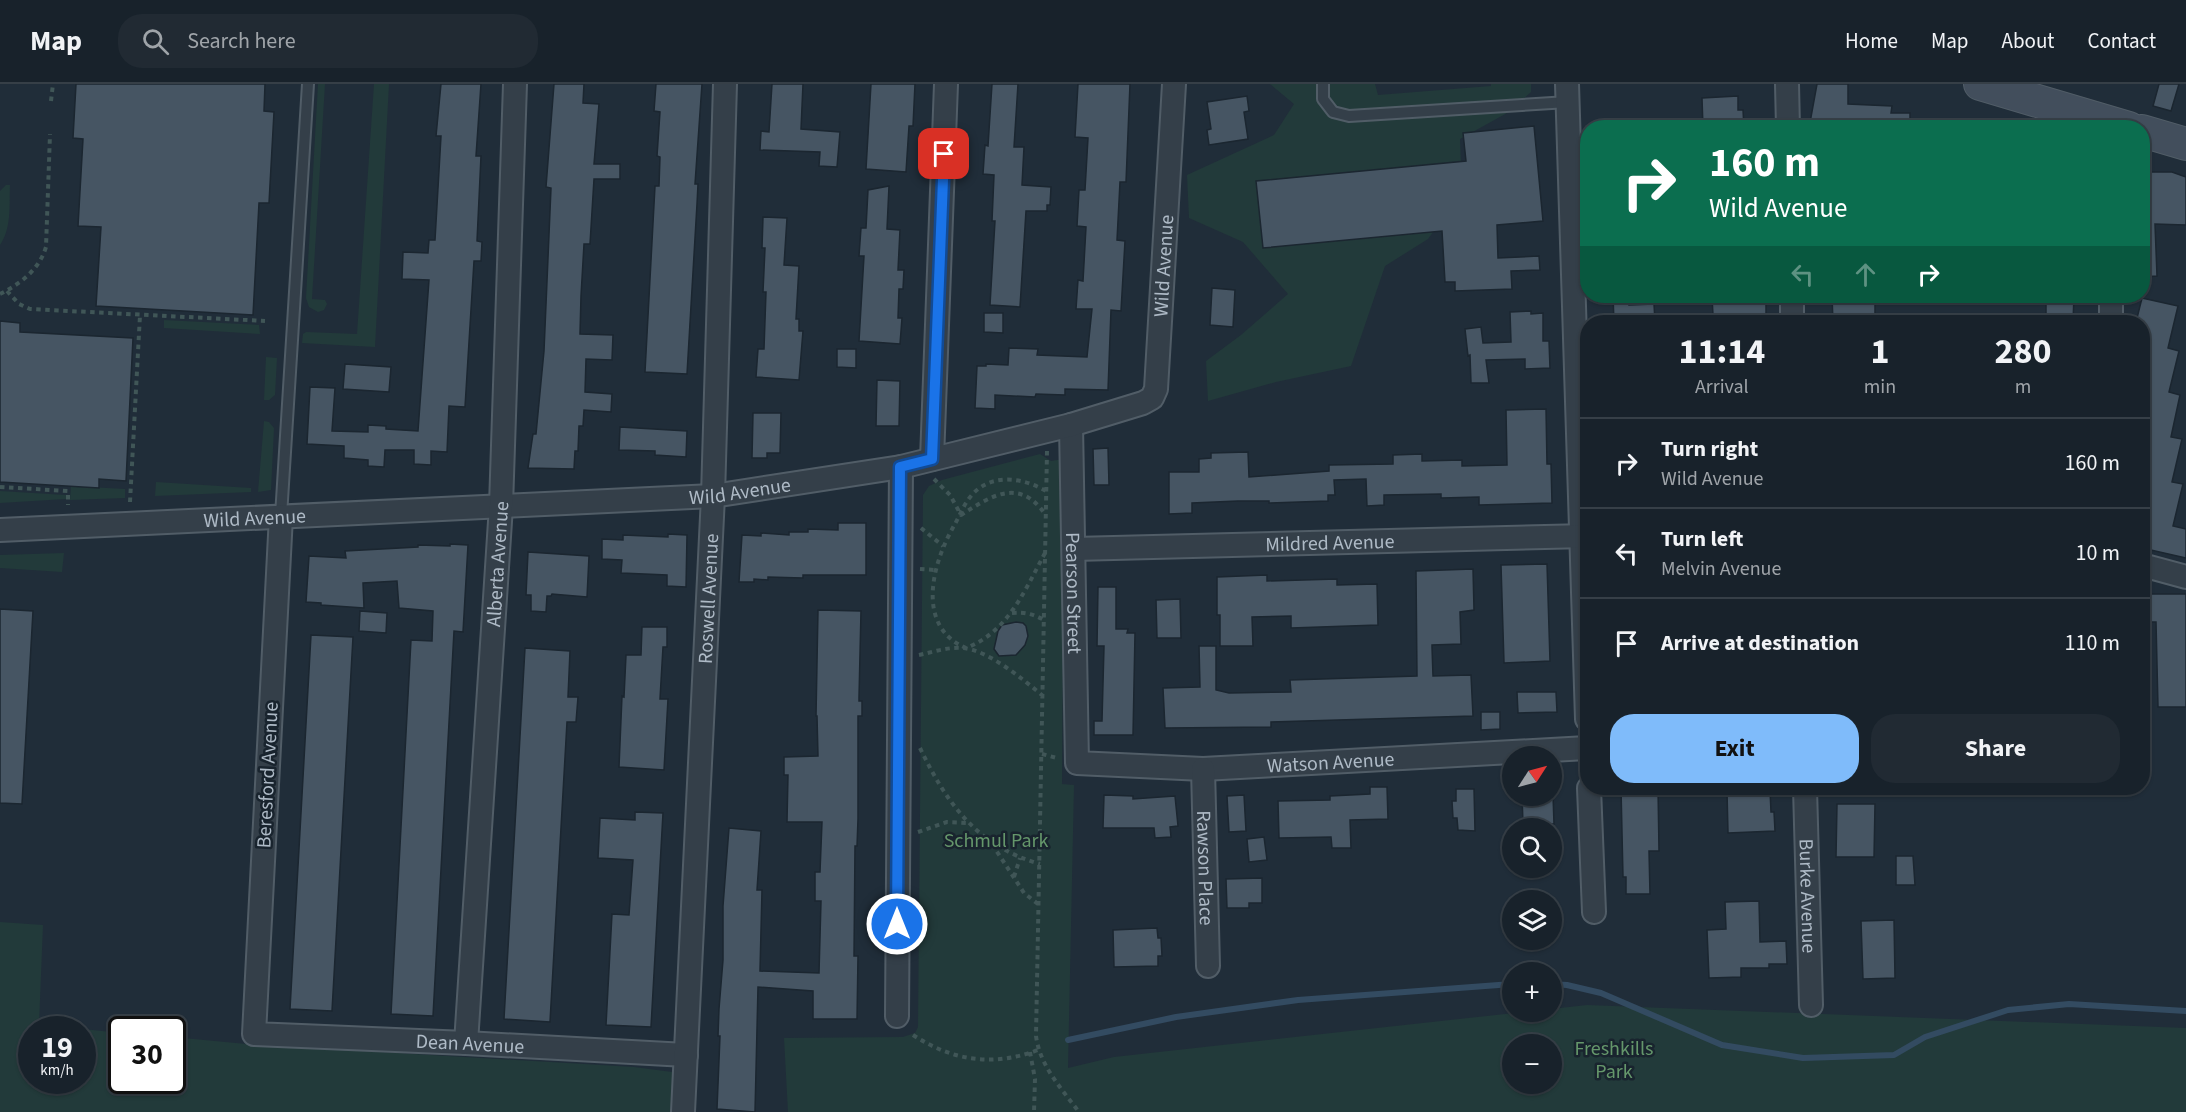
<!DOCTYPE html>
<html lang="en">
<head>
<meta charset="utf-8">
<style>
	:root { --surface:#18222b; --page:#212a33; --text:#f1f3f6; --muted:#9fa4a9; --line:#363f47; --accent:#7fbbfa }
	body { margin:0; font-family:"Source Sans 3",sans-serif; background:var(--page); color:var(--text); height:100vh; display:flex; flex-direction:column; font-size:22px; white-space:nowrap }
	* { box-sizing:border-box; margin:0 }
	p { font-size:20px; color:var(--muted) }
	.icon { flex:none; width:33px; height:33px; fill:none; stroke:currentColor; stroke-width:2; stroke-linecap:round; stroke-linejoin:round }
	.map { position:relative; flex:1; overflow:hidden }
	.details { position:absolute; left:1580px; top:231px; width:570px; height:480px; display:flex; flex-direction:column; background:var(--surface); border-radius:24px; box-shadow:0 2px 4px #0004,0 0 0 2px var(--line) }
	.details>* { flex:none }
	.hud { position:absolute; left:1580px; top:36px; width:570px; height:183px; border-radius:24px; box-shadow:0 2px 4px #0004,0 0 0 2px var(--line); background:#0b6e4f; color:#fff; overflow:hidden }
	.needle { width:39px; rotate:54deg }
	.buttons { position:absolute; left:1502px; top:662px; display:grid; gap:12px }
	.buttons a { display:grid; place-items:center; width:60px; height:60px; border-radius:50%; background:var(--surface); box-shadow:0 2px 4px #0004,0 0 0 2px var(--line); font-size:30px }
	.speed { position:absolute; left:18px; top:932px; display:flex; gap:12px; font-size:30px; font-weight:700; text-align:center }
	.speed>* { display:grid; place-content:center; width:78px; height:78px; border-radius:50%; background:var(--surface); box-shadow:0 2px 4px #0004,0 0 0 2px var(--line); line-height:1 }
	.speed small { font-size:15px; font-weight:400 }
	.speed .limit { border:3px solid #111; border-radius:9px; background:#fff; color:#111 }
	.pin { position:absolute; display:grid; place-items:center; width:51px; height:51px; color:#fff; margin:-26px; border-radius:12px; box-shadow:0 3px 9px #0006 }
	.me { position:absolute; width:66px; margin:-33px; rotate:0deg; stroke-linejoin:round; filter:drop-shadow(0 0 4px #0008) }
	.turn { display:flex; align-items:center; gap:21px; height:126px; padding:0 30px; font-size:27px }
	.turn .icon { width:78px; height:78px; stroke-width:2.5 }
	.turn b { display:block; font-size:42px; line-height:51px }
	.lanes { display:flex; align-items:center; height:57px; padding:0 30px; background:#0003; justify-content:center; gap:30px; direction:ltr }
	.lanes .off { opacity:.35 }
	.eta { display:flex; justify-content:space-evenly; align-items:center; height:102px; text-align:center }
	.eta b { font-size:36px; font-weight:700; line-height:42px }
	.action { display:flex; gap:12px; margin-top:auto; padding:12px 30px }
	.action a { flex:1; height:69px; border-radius:24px; background:var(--accent); color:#111; font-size:24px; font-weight:700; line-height:69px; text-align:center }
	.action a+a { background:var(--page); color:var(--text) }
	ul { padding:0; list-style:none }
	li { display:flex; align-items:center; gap:18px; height:90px; padding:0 30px; border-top:2px solid var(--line) }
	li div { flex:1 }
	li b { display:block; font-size:22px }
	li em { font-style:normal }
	header { display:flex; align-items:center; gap:36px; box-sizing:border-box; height:84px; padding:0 30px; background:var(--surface); border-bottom:2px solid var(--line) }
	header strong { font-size:28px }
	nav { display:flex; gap:33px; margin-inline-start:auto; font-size:21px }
	.search { width:420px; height:54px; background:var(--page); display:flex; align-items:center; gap:15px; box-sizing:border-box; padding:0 21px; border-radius:24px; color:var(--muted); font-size:22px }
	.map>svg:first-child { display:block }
	.green { fill:#223a3a; fill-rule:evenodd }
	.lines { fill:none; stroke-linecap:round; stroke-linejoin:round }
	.stream { stroke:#334b61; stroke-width:6 }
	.building { fill:#465563; stroke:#1b2630; stroke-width:1.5 }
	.service-casing { stroke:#515d67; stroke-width:14 }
	.minor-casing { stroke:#515d67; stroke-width:26 }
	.secondary-casing { stroke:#515d67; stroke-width:34 }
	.path { stroke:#405657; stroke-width:4; stroke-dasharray:4.5 4.5; stroke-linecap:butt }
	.service { stroke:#343f49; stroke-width:10 }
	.minor { stroke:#343f49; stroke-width:22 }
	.secondary { stroke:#424e5c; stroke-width:32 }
	.route-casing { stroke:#114b97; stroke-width:15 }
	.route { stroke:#1a73e8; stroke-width:10 }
	.labels { text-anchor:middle; stroke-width:5; stroke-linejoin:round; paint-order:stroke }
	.street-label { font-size:20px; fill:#aebac6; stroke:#19242e }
	.park-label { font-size:20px; fill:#65976b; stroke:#19242e }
</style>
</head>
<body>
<header>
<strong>Map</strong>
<div class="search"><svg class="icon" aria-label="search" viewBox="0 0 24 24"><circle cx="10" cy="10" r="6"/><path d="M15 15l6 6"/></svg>Search here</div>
<nav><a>Home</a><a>Map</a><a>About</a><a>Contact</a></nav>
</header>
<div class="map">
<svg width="2186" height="1028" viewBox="0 0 2186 1028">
	<rect width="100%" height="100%" fill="#202d39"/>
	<path class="green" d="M318,0H325L312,215L325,216L327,220L324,226L318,228L309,223L306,214Z
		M374,0H389L375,263L302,259L303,250L306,248L357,250Z
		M1270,0H1375L1378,11L1491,2V0H1531V8L1507,29L1460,55L1462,108L1428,155L1385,182L1351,282L1276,298L1208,317L1206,277L1241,251L1288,210L1243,158L1189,134L1187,91L1274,51L1294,20Z
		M6,101H10C9,121 12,144 0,161V107Z
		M164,236L259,241L260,250L164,244Z
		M266,273L277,274L275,311L269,316H264Z
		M264,337L269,338L274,344L271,406L258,408Z
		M1040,370L1051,377L1064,375L1062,700L1074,701L1068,984L1114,973L1532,927H1551V925L1587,921L2186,944V1028H788L784,954L903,953L915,949L918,943L923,411L929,402L942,396ZM1512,960H1551V999H1512Z
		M156,398L251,404V408L155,412Z
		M71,402L125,405V414L70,416Z
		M0,407L66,411V415L0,419Z
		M64,469L62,488L0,484V471Z
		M0,838L43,841L39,941L82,945H32V996H82L83,945L121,949L122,996H172L173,953L246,960L634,983L672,988L680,1005L679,1028H0Z"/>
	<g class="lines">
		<path class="stream" d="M1551,900L1567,901L1601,909L1722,961L1803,974L1894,971L1925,953L2008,926L2069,920L2186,927
			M1068,956L1176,933L1298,916L1512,900"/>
	</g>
	<path class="building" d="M76,0H265L264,27L274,28L269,119H259L253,231L96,222L101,143L78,142L83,55L73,54Z
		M441,0H481L476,72H481L477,157L482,158L481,177H474L465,323L449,322L447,368L431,367V381L414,380V366H385L384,383L368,382V376L344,374V362L307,360L310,303L335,304L332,347L368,348V341L386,342V345L418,347L429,196L402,195L403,168L428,169L429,156H435L441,52H436Z
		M554,0H584L583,19L599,20L594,80H620V95H594L590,160H584L581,212L580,250L613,251L612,276L586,275L585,308L612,310L611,328L584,326L583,342H579L578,367H575L574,385L528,384L533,350H536L544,267L551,104L546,103Z
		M656,0H702L695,100H698L697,120L687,290L645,288L655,102H659L660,73L657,72L660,28L654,27Z
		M772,0H803L801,45L840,48L837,83L819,82L820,68L760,66L761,47L769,48Z
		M871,0H915L913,42H909L906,88L866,85Z
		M992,0H1018L1014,63H1024L1022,101L1051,103L1050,121H1047V127H1026L1020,223L990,221L995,137H992L994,91L983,90L985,61L988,62Z
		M1078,0H1130L1126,98H1120L1117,156L1125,157L1121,227L1111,226L1108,306L1065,305V311L1036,310L1035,313L995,311V325L975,324L977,282H986V280L1008,281L1009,264L1038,265L1037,271L1087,273L1092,225H1076L1078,196L1083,197L1086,143L1077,142L1079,106H1085L1088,54L1075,53Z
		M1817,0H1848V20L1892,22L1891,29H1910V44H1809Z
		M2159,0H2179L2171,27L2153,22Z
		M1247,12L1249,27L1244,28L1248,55L1209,61L1207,46L1211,45L1207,18Z
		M1738,12V26H1743L1744,44H1703L1702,14Z
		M1534,42L1543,137L1497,141L1498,174L1539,172L1540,186L1511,187L1512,205L1455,207V198H1445L1442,147L1263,164L1256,97L1466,77L1463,49Z
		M2142,88H2172L2186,93V141L2155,140L2157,192L2142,193Z
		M889,102L887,145L900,146L898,186H904L903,205H899L898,234H902L900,260L859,257L864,172H859L861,144H866L868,106Z
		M763,133L787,134L784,181L799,182L796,235H799V247H803L799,296L756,293L758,265H764L766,208H763L765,164H762Z
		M1212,204L1235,206L1233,243L1210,241Z
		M1613,212H1629V221L1654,220L1655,238H1614Z
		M1766,212V230L1713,231L1712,213Z
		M1832,212H1875V238H1833Z
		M2046,212H2074L2073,238H2046Z
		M2142,214L2178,222L2168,264L2179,267L2169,308L2180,311L2171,353L2182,355L2172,398L2183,400L2173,442L2186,445V474L2142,464L2151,422L2142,420L2150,378L2142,376V364L2149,333L2142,331V314L2148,289L2142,287V262L2146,244L2142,243V238H2136Z
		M1531,227V230L1543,229V257H1549L1550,284L1525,285V275L1486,276L1489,299H1471L1470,271L1468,272L1465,245L1481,243L1483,259L1511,258L1510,228Z
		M984,229H1003V249L984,248Z
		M0,237L20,239V248L133,254L126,397L99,395V404L0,398Z
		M837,265H856V284L837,283Z
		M345,280L391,283L389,308L343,305Z
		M877,296L900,297L899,342H876Z
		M1546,325L1547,380H1551L1552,419L1479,421V413L1441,414V410L1384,411V421L1367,422L1366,395L1334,396L1335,411H1328V417L1269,419V417H1238L1192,419V429L1169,430V388H1199V375L1211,374V369L1248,368L1249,393L1329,387V381L1393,380V371L1422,370V377L1462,376V382L1507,381L1506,326Z
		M753,329H781L780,369H767V374H752Z
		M620,343L687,347L686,373L655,371V367L619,366Z
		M1108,364L1109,401H1094L1093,365Z
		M838,439H866V491H803V494L768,493V496L754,495V498H739L742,451L761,452V449L789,451V448H808V445L838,446Z
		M668,450L687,451L686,503L667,502V491L621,489L622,476L602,475V455L623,456V451L668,453Z
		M450,460L468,461L463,548L454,547L433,932L391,930L411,556L432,557L433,527L399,524L397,497L363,499L364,524L321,521V519L306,518L309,472L346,474L345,467L418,463V461L450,462Z
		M528,468L589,472L587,513L552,510L551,512H547L546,528L531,527V511H526Z
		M1547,480L1550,577L1504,579L1501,481Z
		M1473,485L1474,526L1460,528L1461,560L1432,561V563L1433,592L1471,591L1473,632L1271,638V643L1165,644L1163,604L1200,603L1199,562H1216V606L1229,609L1291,608L1290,596L1417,592L1416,487Z
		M1267,491V497L1337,495V501L1377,500L1378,541L1291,544V532L1252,533L1253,562H1220V531H1217V493Z
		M1098,503H1116V545H1128L1127,549H1135L1133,651H1094V637H1102L1104,562H1097Z
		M2147,510H2186V623H2158L2156,538H2147Z
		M1180,515L1181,554H1157L1156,516Z
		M0,525L33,527L22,720L0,719Z
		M818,526L861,527L859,613V617H862V632H858V735L857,762H855L854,872H858L857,935H813V907L758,903L755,1028L717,1025L720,952H718L719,925L723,876V822L729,744L761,747L757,806H762L760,887L819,889L821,817H815V788H820L822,738H787L788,691H784V673L818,672L817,632H816Z
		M360,527L387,529L386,549L359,547Z
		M1016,538L1023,539L1026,542L1028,552L1025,561L1016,571L999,572L994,565L998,547L1002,541Z
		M642,543H667V563H663L660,615H668L664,686L619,683L622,612L624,613L626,571H641Z
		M311,551L353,553L332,927L290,925Z
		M525,564L570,567L568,613H578L576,638H567L550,938L504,935Z
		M1517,608H1556L1557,628L1518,629Z
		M1481,628H1500V645L1481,646Z
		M1370,703H1387L1388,735L1350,736L1351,764H1332L1331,753L1279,754L1278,717L1330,716V712L1370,710Z
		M1621,704H1658L1659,767H1649L1650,810H1626V793H1623Z
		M1456,705H1474L1475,747L1458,746L1457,734H1453L1452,717H1456Z
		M1770,706L1771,728H1774L1775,747L1728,749L1727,707Z
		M1104,711L1133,712V715L1175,712L1178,742L1170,743L1171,753L1155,754L1154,744H1103Z
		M1244,711L1246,747L1229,748L1227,712Z
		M1522,711H1553L1554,740H1523Z
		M1837,720H1875L1874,773H1836Z
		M635,728L663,729L651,943L606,941L612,830L629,831L633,776L598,774L600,734L635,736Z
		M1264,753L1267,776L1249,778L1247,755Z
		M1896,772H1913L1915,801H1896Z
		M1262,794V819H1249V824H1227L1226,795Z
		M1759,817L1760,858L1786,857L1787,880H1769V884H1741V893L1709,894L1707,846L1726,845L1725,818Z
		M1894,836L1895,894L1863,895L1861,837Z
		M1157,844L1158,854H1161L1162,872H1158V882L1114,883L1113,846Z"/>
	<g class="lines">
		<g class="service-casing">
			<path id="service" d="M1323,0V15L1333,28L1349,32L1568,18
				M281,432L308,0"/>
		</g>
		<g class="minor-casing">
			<g id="minor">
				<path d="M1567,0L1587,635"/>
				<path d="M1787,0L1788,44"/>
				<path d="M1792,212V238"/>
				<path d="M2111,212V238"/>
				<path id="s1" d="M1071,341L1077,679L1203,685L1587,664"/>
				<path d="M932,375L946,0"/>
				<path id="s2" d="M281,432L254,950L466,959L686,971"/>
				<path id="s3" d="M0,446L713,412L901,383L1071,341L1143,319L1152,314L1156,305L1174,0"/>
				<path id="s4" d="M1074,465L1587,452"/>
				<path d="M2142,481L2186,493"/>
				<path id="s5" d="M1203,685L1208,882"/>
				<path d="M1589,704L1594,828"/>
				<path id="s6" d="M1805,704L1811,921"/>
				<path d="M897,932L901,383"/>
				<path id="s7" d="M466,959L501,422L515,0"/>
				<path id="s8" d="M683,1028L713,412L725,0"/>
			</g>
		</g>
		<g class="secondary-casing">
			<path id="secondary" d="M1980,0L2129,44
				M2142,47L2186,60"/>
		</g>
		<path class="path" d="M51,17L53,0
			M7,207L19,220L30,225L265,237
			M0,210C20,200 39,186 46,163L50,50
			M1047,367L1036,952C1040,982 1061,1004 1079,1028
			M934,395L950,411L961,431C991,412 1019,393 1045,430
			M0,403L68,407V421
			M130,418L140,231
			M921,444L943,462
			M1045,469C1025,506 1008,548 966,564C914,542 933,477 955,440C960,431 964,420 971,412C990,389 1022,393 1046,407
			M920,485L935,486
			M1012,529C1025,528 1033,530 1044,536
			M919,571C933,568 947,563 962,564C987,565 1024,596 1043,612
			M920,664C947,720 977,762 1040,780
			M1042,670L1057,674
			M918,748L947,738L968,739
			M992,760L1024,809L1038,820
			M1014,793L1020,774
			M913,951C953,977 993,983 1038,966
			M1030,968L1035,995L1034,1028"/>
		<use href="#service" class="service"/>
		<use href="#minor" class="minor"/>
		<use href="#secondary" class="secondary"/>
	</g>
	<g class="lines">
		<g class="route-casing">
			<path id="route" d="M897,840L900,383L932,375L944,70"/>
		</g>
		<use href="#route" class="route"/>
	</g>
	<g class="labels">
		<g class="street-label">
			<text dy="7" stroke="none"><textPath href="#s3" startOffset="1298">Wild Avenue</textPath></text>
			<text dy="7" stroke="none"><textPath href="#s3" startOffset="741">Wild Avenue</textPath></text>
			<text dy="7" stroke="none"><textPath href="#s3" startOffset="255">Wild Avenue</textPath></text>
			<text dy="7" stroke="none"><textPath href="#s4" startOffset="256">Mildred Avenue</textPath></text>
			<text dy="7" stroke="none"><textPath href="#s7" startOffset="480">Alberta Avenue</textPath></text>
			<text dy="7" stroke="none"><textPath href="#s1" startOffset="168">Pearson Street</textPath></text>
			<text dy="7" stroke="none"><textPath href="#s8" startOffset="514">Roswell Avenue</textPath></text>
			<text dy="7" stroke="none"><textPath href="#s1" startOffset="592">Watson Avenue</textPath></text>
			<text transform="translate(267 691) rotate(-87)" y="7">Beresford Avenue</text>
			<text dy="7" stroke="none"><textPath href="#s5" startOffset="99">Rawson Place</textPath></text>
			<text dy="7" stroke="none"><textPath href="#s6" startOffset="108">Burke Avenue</textPath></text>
			<text dy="7" stroke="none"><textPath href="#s2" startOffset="735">Dean Avenue</textPath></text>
		</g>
		<g class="park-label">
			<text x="996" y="763">Schmul Park</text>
			<text x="1614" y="971">Freshkills<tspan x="1614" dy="23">Park</tspan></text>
		</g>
	</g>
</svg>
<div class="buttons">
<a><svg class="needle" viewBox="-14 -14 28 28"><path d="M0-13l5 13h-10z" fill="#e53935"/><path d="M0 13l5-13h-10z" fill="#9fa4a9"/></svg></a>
<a><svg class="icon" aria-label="search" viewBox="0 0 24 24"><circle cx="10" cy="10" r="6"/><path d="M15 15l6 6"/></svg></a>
<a><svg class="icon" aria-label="layers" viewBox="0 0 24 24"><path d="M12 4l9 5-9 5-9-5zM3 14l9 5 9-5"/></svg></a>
<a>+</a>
<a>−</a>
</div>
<div class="speed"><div>19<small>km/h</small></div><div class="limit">30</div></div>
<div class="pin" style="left:944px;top:70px;background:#d93025"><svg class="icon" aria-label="arrive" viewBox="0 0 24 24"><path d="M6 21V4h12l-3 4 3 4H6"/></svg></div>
<svg class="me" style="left:897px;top:840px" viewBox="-20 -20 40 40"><circle r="17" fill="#1a73e8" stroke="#fff" stroke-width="3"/><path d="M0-11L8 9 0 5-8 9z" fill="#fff"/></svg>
<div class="hud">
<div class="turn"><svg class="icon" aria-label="right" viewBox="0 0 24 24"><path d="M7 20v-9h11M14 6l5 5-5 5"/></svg><div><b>160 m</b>Wild Avenue</div></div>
<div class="lanes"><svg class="icon off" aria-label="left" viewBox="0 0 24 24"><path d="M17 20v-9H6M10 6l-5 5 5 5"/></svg><svg class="icon off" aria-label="ahead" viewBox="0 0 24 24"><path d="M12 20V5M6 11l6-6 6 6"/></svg><svg class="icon" aria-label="right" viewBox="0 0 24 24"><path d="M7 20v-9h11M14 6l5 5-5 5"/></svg></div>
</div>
<section class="details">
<div class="eta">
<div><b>11:14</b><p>Arrival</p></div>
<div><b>1</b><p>min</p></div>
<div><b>280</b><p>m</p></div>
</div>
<ul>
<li><svg class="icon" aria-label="right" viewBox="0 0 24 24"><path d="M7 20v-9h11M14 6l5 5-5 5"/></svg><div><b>Turn right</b><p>Wild Avenue</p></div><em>160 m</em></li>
<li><svg class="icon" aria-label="left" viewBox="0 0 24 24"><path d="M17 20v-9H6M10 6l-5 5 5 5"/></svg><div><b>Turn left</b><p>Melvin Avenue</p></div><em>10 m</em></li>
<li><svg class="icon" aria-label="arrive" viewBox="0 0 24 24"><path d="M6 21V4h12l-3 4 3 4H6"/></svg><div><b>Arrive at destination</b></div><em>110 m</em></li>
</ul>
<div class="action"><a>Exit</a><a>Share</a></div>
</section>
</div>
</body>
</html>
